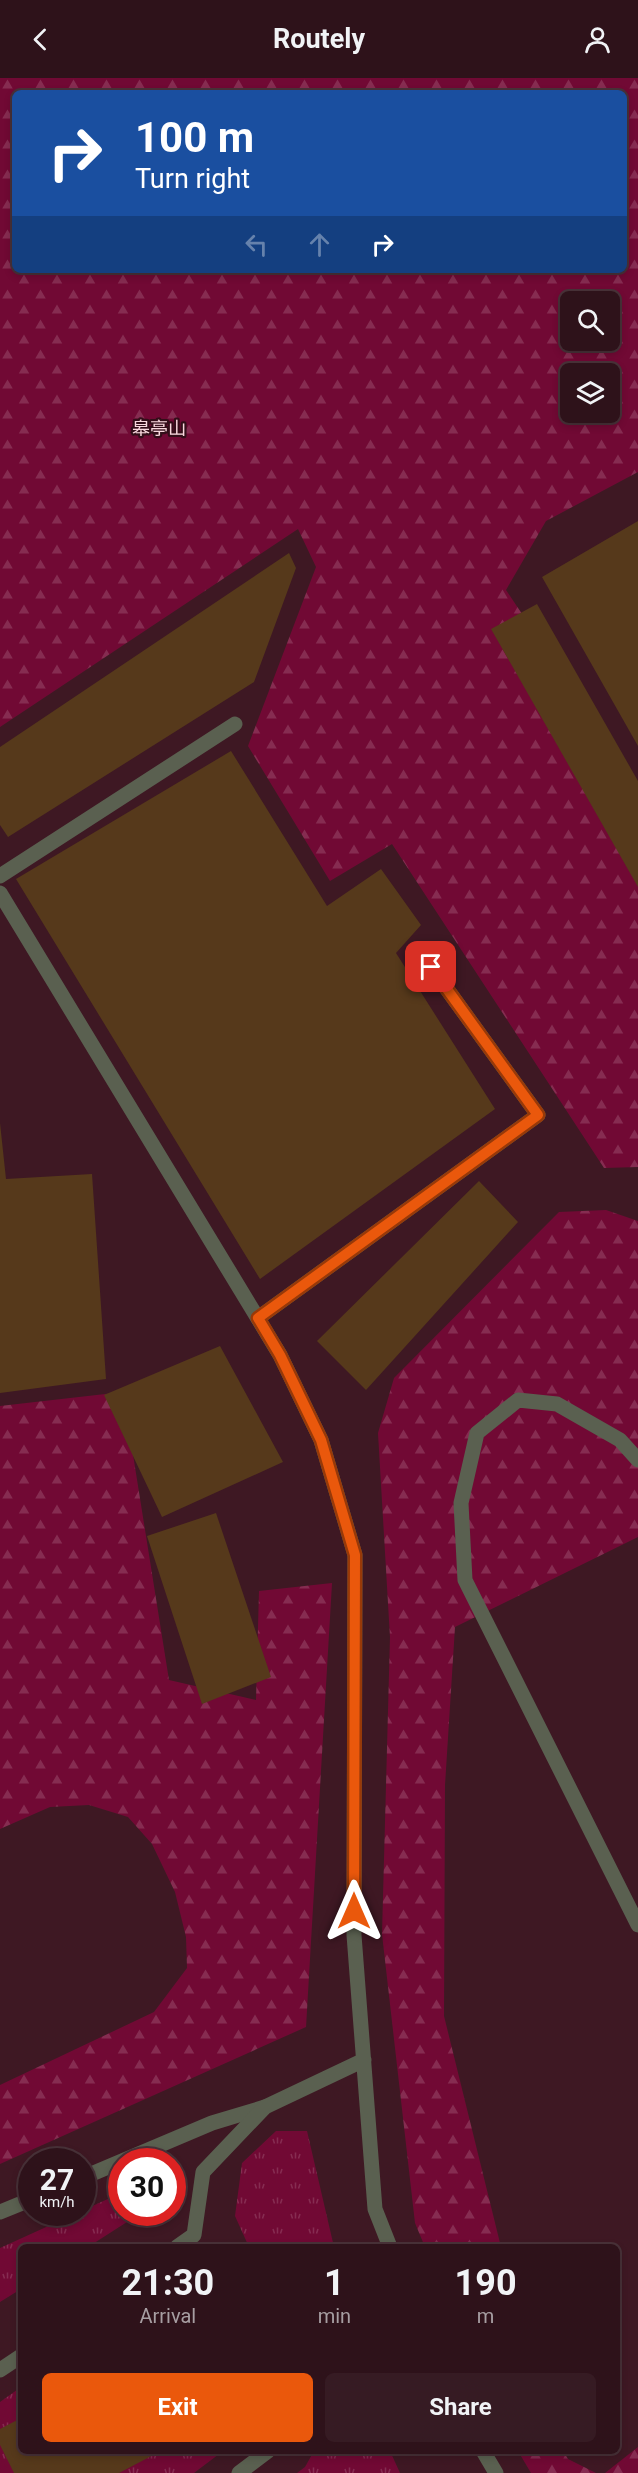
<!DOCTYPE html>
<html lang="en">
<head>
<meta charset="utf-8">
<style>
	:root { --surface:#2e121a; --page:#361b23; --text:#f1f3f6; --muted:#a79ea2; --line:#493239; --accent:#ea580c }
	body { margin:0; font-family:Roboto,"Noto Sans SC",sans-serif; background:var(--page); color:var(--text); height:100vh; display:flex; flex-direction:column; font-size:22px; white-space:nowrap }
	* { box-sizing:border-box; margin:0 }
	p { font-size:20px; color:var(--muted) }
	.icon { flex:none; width:33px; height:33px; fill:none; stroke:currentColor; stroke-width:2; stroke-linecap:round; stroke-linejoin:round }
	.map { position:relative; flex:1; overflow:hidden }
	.details { position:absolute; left:18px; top:2166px; width:602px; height:210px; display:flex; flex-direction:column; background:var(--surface); border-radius:9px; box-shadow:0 3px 9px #0003,0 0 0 2px var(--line) }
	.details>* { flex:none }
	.banner { position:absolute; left:12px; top:12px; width:615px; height:183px; border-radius:9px; box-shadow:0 3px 9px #0003,0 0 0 2px var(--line); background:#1a4fa0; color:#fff; overflow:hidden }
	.controls { position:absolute; left:560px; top:213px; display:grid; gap:12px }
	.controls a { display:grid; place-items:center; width:60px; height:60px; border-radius:9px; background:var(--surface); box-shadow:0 3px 9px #0003,0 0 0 2px var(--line); font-size:30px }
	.speed { position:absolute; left:18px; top:2070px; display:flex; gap:12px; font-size:30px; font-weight:700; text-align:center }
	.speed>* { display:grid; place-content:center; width:78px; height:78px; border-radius:50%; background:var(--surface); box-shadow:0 3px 9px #0003,0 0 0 2px var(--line); line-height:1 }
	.speed small { font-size:15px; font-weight:400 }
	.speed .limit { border:9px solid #d22; background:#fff; color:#111 }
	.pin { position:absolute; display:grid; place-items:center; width:51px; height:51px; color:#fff; margin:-26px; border-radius:12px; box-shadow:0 3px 9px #0006 }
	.me { position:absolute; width:66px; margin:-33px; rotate:0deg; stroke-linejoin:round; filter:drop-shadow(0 0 4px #0008) }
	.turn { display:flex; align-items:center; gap:21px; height:126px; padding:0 24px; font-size:27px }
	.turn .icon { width:78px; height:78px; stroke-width:2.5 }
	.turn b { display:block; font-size:42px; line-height:51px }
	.lanes { display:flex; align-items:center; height:57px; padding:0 24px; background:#0003; justify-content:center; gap:30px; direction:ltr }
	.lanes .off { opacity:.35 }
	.eta { display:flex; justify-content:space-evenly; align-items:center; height:102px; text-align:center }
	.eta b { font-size:36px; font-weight:700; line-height:42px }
	.button { display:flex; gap:12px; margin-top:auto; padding:12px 24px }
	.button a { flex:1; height:69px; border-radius:9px; background:var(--accent); color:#fff; font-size:24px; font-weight:700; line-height:69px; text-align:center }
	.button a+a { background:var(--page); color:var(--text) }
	header { display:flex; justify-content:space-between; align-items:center; height:78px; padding:0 24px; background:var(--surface); font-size:27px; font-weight:700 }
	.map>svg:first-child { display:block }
	.grass { fill:url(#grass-tufts) }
	.forest { fill:url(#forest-firs); fill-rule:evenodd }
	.building { fill:#56391b }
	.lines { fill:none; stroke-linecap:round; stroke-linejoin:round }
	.service { stroke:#5a6050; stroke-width:15 }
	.minor { stroke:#5a6050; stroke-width:15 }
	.route-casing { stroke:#983908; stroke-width:15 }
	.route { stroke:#ea580c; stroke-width:10 }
	.labels { text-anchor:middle; stroke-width:4.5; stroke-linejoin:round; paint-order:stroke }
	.park-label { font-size:18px; fill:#f9d8de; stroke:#330e19 }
</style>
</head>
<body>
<header><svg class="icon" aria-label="back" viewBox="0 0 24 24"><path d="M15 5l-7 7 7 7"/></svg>Routely<svg class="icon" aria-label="person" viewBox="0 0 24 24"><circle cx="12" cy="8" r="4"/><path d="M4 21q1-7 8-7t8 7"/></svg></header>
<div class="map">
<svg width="638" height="2395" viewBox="0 0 638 2395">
	<defs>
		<pattern id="grass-tufts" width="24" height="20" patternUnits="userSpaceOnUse" patternTransform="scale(1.5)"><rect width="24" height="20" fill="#710934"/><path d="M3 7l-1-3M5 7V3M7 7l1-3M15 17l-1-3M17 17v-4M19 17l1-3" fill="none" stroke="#862c51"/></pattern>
		<pattern id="forest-firs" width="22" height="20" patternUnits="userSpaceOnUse" patternTransform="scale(1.5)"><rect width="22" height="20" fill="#710934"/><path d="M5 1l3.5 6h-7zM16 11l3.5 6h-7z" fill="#862c51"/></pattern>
	</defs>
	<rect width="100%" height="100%" fill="#3e1823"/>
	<path class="grass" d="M276,2053H307L334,2169H249L235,2138L242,2085Z
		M121,2115L122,2134L141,2135L88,2169H21V2211L0,2224V2170Z
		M21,2309V2373H223L194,2395H0V2324Z
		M314,2373H390L400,2395H297L305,2389Z"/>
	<path class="forest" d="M0,0H638V394L546,443L506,512L638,709V1089L604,1090L392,766L330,803L248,668L316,489L298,451L0,649ZM15,15H624V192H15ZM570,224H609V262H570ZM570,296H609V334H570Z
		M606,1132L638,1143V1459L455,1549L445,1707L444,1938L501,2169H425L415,2145L382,1856L390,1559L378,1355L394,1300L559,1134Z
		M123,1314L169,1602L256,1622L259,1513L332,1505L306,1949L0,2086V2007L154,1934L187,1890L186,1859L175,1814L152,1766L128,1739L89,1727L50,1729L0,1751V1328Z
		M638,2369V2395H605Z
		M518,2373H563L568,2381L596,2395H531Z"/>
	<path class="building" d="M638,443V668L542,499Z
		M289,475L296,490L254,604L8,759L0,747V669Z
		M537,526L638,703V809L491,551Z
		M231,673L327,828L381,791L421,847L396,875L495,1031L260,1201L16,801Z
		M0,1045L6,1101L92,1096L106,1301L0,1315Z
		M479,1103L518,1144L366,1312L317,1263Z
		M220,1268L283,1384L162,1439L104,1317Z
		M216,1435L271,1599L202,1626L147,1458Z
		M21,2340V2373H161L119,2395H14L0,2367V2351Z"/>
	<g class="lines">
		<path class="service" d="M0,798L235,646
			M258,1240L538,1037L431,889
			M638,1382L620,1362L557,1326L518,1322L477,1355L461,1425L465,1502L638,1847
			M82,2100L212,2045L265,2029
			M0,2134L32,2121"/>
		<path class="minor" d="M0,815L280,1277L321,1362L355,1477L354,1857L375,2131L390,2169
			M177,2169L194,2157L203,2094L265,2029L364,1982
			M0,2292L21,2278
			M483,2373L496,2395
			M239,2395L268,2373"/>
	</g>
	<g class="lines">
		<g class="route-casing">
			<path id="route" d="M354,1833L355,1477L321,1362L280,1277L258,1240L538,1037L431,889"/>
		</g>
		<use href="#route" class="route"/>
	</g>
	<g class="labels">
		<g class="park-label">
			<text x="159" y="357">皋亭山</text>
		</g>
	</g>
</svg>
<div class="controls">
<a><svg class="icon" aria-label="search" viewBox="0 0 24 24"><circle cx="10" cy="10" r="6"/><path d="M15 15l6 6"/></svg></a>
<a><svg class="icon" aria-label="layers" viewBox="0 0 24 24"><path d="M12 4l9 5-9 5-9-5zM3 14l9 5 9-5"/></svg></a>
</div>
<div class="speed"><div>27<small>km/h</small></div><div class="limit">30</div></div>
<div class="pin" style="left:431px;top:889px;background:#d93025"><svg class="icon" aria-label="arrive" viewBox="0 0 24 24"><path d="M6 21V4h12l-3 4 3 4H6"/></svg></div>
<svg class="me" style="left:354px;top:1833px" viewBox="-20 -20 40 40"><path d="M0-17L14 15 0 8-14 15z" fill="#ea580c" stroke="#fff" stroke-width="4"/></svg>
<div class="banner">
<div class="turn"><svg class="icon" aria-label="right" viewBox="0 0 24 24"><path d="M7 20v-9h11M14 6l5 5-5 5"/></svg><div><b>100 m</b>Turn right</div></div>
<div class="lanes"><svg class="icon off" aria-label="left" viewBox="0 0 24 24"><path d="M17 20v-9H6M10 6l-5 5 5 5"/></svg><svg class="icon off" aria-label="ahead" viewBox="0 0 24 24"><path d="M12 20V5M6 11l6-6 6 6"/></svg><svg class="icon" aria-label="right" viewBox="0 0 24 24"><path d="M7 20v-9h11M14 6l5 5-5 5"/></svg></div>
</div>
<section class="details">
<div class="eta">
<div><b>21:30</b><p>Arrival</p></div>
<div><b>1</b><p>min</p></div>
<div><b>190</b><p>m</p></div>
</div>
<div class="button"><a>Exit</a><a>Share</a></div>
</section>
</div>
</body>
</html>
